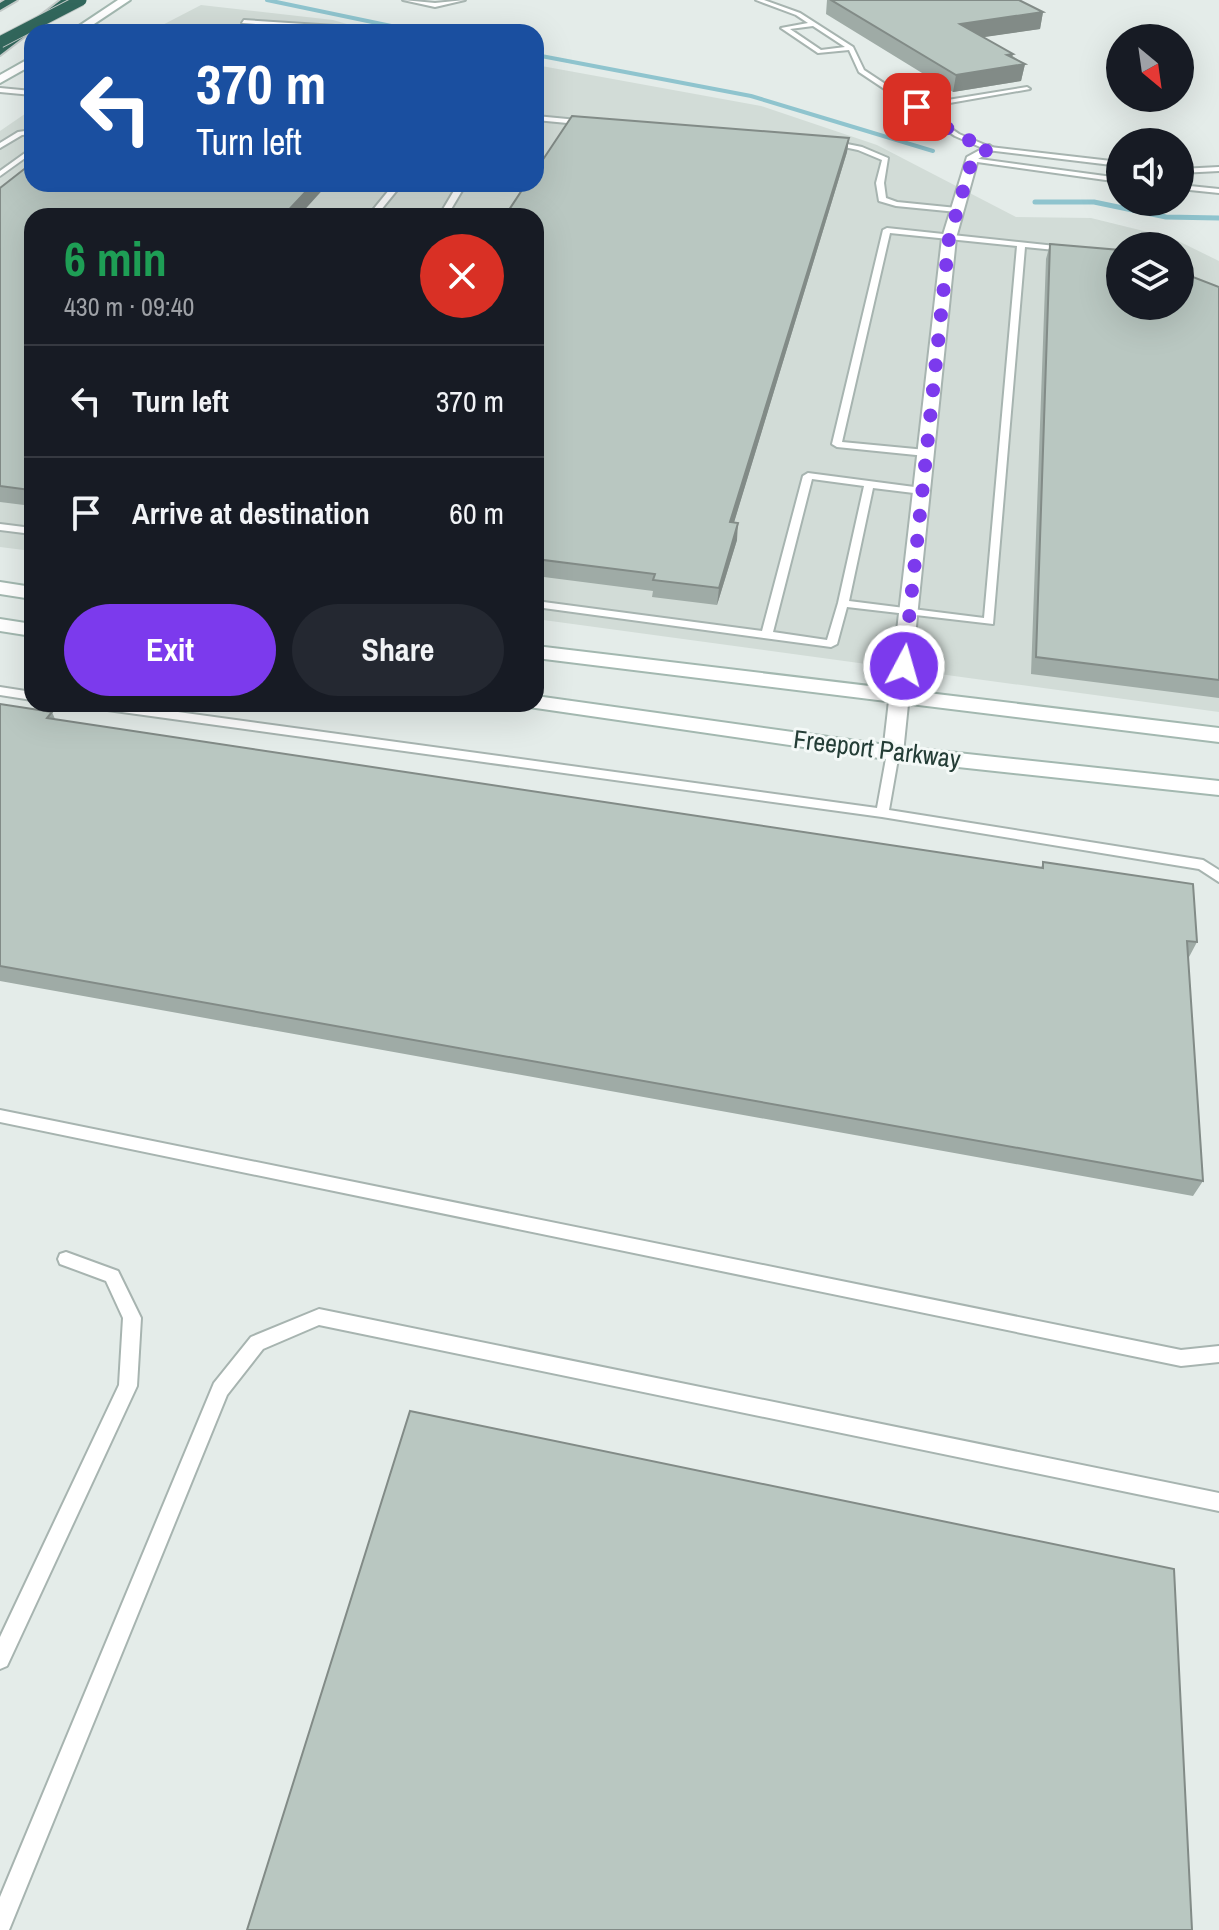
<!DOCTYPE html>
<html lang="en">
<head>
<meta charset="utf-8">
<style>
	:root { --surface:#171b24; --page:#242831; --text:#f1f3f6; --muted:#9ea1a6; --line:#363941; --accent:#7c3aed }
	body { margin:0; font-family:"Archivo Narrow",sans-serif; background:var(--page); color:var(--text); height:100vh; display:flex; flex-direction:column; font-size:30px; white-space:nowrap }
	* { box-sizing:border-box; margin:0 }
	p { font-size:26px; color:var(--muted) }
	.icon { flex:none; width:44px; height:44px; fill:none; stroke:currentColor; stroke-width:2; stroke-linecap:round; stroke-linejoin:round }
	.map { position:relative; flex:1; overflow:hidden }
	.details { position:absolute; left:24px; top:208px; width:520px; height:504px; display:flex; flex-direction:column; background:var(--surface); border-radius:24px; box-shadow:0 8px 32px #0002 }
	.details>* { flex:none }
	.banner { position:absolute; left:24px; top:24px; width:520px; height:168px; border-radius:24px; box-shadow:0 8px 32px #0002; background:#1a4fa0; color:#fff; overflow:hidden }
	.needle { width:52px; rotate:151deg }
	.fabs { position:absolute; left:1106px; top:24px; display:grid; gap:16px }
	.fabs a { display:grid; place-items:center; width:88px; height:88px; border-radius:50%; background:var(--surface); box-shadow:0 8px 32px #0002; font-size:40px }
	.pin { position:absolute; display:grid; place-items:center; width:68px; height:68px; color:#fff; margin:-34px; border-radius:16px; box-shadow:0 4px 12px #0006 }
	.me { position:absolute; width:88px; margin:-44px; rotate:6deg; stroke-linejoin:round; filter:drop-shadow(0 0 6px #0008) }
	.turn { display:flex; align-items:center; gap:28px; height:168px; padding:0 40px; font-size:36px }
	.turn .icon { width:104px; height:104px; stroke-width:2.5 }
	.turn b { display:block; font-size:56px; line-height:68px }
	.round { display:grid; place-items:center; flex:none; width:84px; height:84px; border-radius:42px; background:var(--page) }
	.head { display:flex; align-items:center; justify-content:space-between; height:136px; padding:0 40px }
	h1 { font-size:48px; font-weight:700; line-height:60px; color:#1e9e55 }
	.cta { display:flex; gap:16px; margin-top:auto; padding:16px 40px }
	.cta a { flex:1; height:92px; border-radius:48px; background:var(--accent); color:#fff; font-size:32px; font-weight:700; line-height:92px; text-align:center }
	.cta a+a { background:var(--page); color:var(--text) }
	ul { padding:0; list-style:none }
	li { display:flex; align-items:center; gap:24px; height:112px; padding:0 40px; border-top:2px solid var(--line) }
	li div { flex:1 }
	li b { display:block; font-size:30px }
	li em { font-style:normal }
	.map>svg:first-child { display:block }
	.built { fill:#d2dcd7; fill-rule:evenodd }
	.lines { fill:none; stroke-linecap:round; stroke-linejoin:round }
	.stream-far1 { stroke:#8fc4ce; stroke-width:4 }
	.stream { stroke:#8fc4ce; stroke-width:5 }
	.lane-casing { stroke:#a7b4b0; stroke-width:4 }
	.street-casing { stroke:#a7b4b0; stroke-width:4 }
	.secondary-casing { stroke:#a3b8b0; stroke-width:4 }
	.highway-casing { stroke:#c2c9c7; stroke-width:4 }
	.lane { fill:#fff; fill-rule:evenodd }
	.street { fill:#fff; fill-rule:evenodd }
	.secondary { fill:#fff; fill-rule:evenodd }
	.highway { fill:#32675c; fill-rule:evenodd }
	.highway-bridge-casing { stroke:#c2c9c7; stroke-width:13; stroke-linecap:butt }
	.highway-bridge { stroke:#32675c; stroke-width:11 }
	.wall { fill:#9faba6 }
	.shaded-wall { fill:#828b87 }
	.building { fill:#b9c7c1; stroke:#828b87; stroke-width:2 }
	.route { stroke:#7c3aed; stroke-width:14; stroke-dasharray:0 25.2 }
	.labels { text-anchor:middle; stroke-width:6; stroke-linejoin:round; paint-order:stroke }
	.street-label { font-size:26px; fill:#243d36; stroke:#f4f9f7 }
</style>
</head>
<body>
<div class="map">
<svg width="1219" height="1930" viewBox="0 0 1219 1930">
	<rect width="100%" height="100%" fill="#e4ece9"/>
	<path class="built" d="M201,5L333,20L375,32H149Z
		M536,65L761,106L877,145L1016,217L1091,218L1172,238L1219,261V712L536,619V216H32V551L0,547V131L32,109V184H536ZM1120,246H1180V306H1120Z"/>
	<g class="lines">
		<path class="stream-far1" d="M267,0L420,32
			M536,55L751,96L933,151"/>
		<path class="stream" d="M1035,202H1094L1166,217L1219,218"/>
		<g class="lane-casing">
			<path id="lane" d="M403,0L435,3L465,0L435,7Z
				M756,0H764L800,13L853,47L864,70L917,105L1027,87L1030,89L921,108L959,134L990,147L1120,162V166L987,150L955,136L859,72L849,50L818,53L781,28L808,23L796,15ZM813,26L845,47L821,50L790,29Z
				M244,20L335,26L338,28L335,30L242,23Z
				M197,30L211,32H194Z
				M0,88L32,91V95L0,92Z
				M536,116L588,121L591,123L588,125L536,120Z
				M32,130V134L22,135L0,148V143L18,132Z
				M832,141L862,147L888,158L884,183L886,198L897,202L957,208L961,210L957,212L896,206L879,201L876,183L882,160L858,150L830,144Z
				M32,148V153L0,176V171Z
				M972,158L1120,178V182L970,161Z
				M1219,167V171L1180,173V169Z
				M394,184H402L376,216H368Z
				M458,184H466L447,216H439Z
				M1180,185L1219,189V193L1180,189Z
				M887,228L1065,247L1069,249L1065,251L1025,247L993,624L847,607L837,644L831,647L536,607V601L762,631L803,476L808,473L922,488L927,491L922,494L873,488L849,601L984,618L1017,246L890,233L842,442L926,450L931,453L926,456L837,447L832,444L883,230ZM812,479L864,486L838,603L827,640L773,632Z
				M0,524L32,528V534L0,530Z
				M0,687L32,692V700L0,695Z
				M87,704H120L877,808L887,753L893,749L899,753L889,810L1203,860L1219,870V882L1199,869L882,817L93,708Z
				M0,1110L1181,1350L1219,1346V1362L1181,1366L0,1122Z
				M66,1252L118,1271L141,1318L137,1386L7,1666L0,1669V1637L119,1385L123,1318L106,1281L60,1264L58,1259L60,1254Z
				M319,1309L1219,1493V1511L319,1325L263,1349L227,1395L9,1930H0V1897L214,1383L251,1337Z"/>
		</g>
		<g class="street-casing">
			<path id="street" d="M989,145L995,149L978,159L956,238L903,753L893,760L883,753L942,238L967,157Z"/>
		</g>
		<g class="secondary-casing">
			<path id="secondary" d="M118,0H130L82,32H70Z
				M32,57V65L0,83V75Z
				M0,582L32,587V599L0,594Z
				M0,619L32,624V636L0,631Z
				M536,646L1219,728V742L536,658Z
				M536,696L893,746L1219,781V795L893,760L529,707L527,704H536Z"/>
		</g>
		<g class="highway-casing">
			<path id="highway" d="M5,0H17L0,10V3Z
				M61,0H72L0,55V47Z"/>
		</g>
		<use href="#lane" class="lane"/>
		<use href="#street" class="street"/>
		<use href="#secondary" class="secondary"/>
		<use href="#highway" class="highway"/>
		<g class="highway-bridge-casing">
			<path id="highway-bridge" d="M0,42L81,0"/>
		</g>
		<use href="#highway-bridge" class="highway-bridge"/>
	</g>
	<path class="wall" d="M827,0H1019L1043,12L1040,29L983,37L1025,64L1021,81L953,92L826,14Z
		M849,138L847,152L734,522L737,540L717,605L652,597L653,591L536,576V216Z
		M0,188L32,216V506L0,502Z
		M1050,244L1219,287V698L1031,674L1046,259Z
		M0,704L52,712L55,719L1041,868L1043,862L1197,942L1188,959L1203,1181L1193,1196L0,981Z"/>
	<path class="shaded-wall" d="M1043,12L1040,29L957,41L960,24Z
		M1013,54L1010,66L1025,64L1021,81L953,92L956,75L1007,55Z
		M849,138L847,152L729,539L730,522Z
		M313,184H328L299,216H283Z
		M738,523L737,540L717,605L719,588Z"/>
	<path class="building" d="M831,0H1019L1043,12L960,24L1013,54L1007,55L1025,64L956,75Z
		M206,29L250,32H201Z
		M572,116L849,138L730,522L738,523L719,588L653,580L655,574L536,559V216H505L526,184H536V170Z
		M32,163V184H313L283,216H32V488L30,490L0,486V188Z
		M1050,244L1120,250V306H1180V272L1219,287V680L1036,657Z
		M0,704L52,712L47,718L1043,868V862L1193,884L1197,942L1187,941L1203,1181L0,966Z
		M410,1411L1174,1569L1192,1930H247Z"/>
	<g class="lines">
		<path class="route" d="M904,666L949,238L973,157L989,149L957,135L917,107"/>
	</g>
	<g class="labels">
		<g class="street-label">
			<text transform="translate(877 749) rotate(7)" y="9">Freeport Parkway</text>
		</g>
	</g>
</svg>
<div class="fabs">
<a><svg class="needle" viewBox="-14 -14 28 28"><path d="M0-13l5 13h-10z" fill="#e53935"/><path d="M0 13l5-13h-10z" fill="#9ea1a6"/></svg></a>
<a><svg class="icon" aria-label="sound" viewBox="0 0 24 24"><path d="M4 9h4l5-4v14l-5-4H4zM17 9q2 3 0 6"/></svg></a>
<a><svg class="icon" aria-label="layers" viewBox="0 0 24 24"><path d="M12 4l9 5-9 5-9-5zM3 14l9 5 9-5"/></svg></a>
</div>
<div class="pin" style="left:917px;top:107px;background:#d93025"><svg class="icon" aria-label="arrive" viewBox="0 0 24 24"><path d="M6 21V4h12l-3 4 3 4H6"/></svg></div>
<svg class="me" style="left:904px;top:666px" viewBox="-20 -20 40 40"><circle r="17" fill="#7c3aed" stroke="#fff" stroke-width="3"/><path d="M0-11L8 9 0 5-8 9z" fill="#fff"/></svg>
<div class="banner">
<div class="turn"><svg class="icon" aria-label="left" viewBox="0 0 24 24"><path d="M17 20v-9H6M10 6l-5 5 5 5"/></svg><div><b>370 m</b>Turn left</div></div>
</div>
<section class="details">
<div class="head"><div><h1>6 min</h1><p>430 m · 09:40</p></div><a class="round" style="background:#d93025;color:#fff"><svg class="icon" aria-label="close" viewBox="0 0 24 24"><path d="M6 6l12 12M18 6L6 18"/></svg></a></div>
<ul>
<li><svg class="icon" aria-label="left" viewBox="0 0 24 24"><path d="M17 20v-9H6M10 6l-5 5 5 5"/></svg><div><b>Turn left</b></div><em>370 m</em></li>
<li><svg class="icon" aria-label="arrive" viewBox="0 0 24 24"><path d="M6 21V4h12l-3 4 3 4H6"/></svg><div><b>Arrive at destination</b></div><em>60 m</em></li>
</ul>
<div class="cta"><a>Exit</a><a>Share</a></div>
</section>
</div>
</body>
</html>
